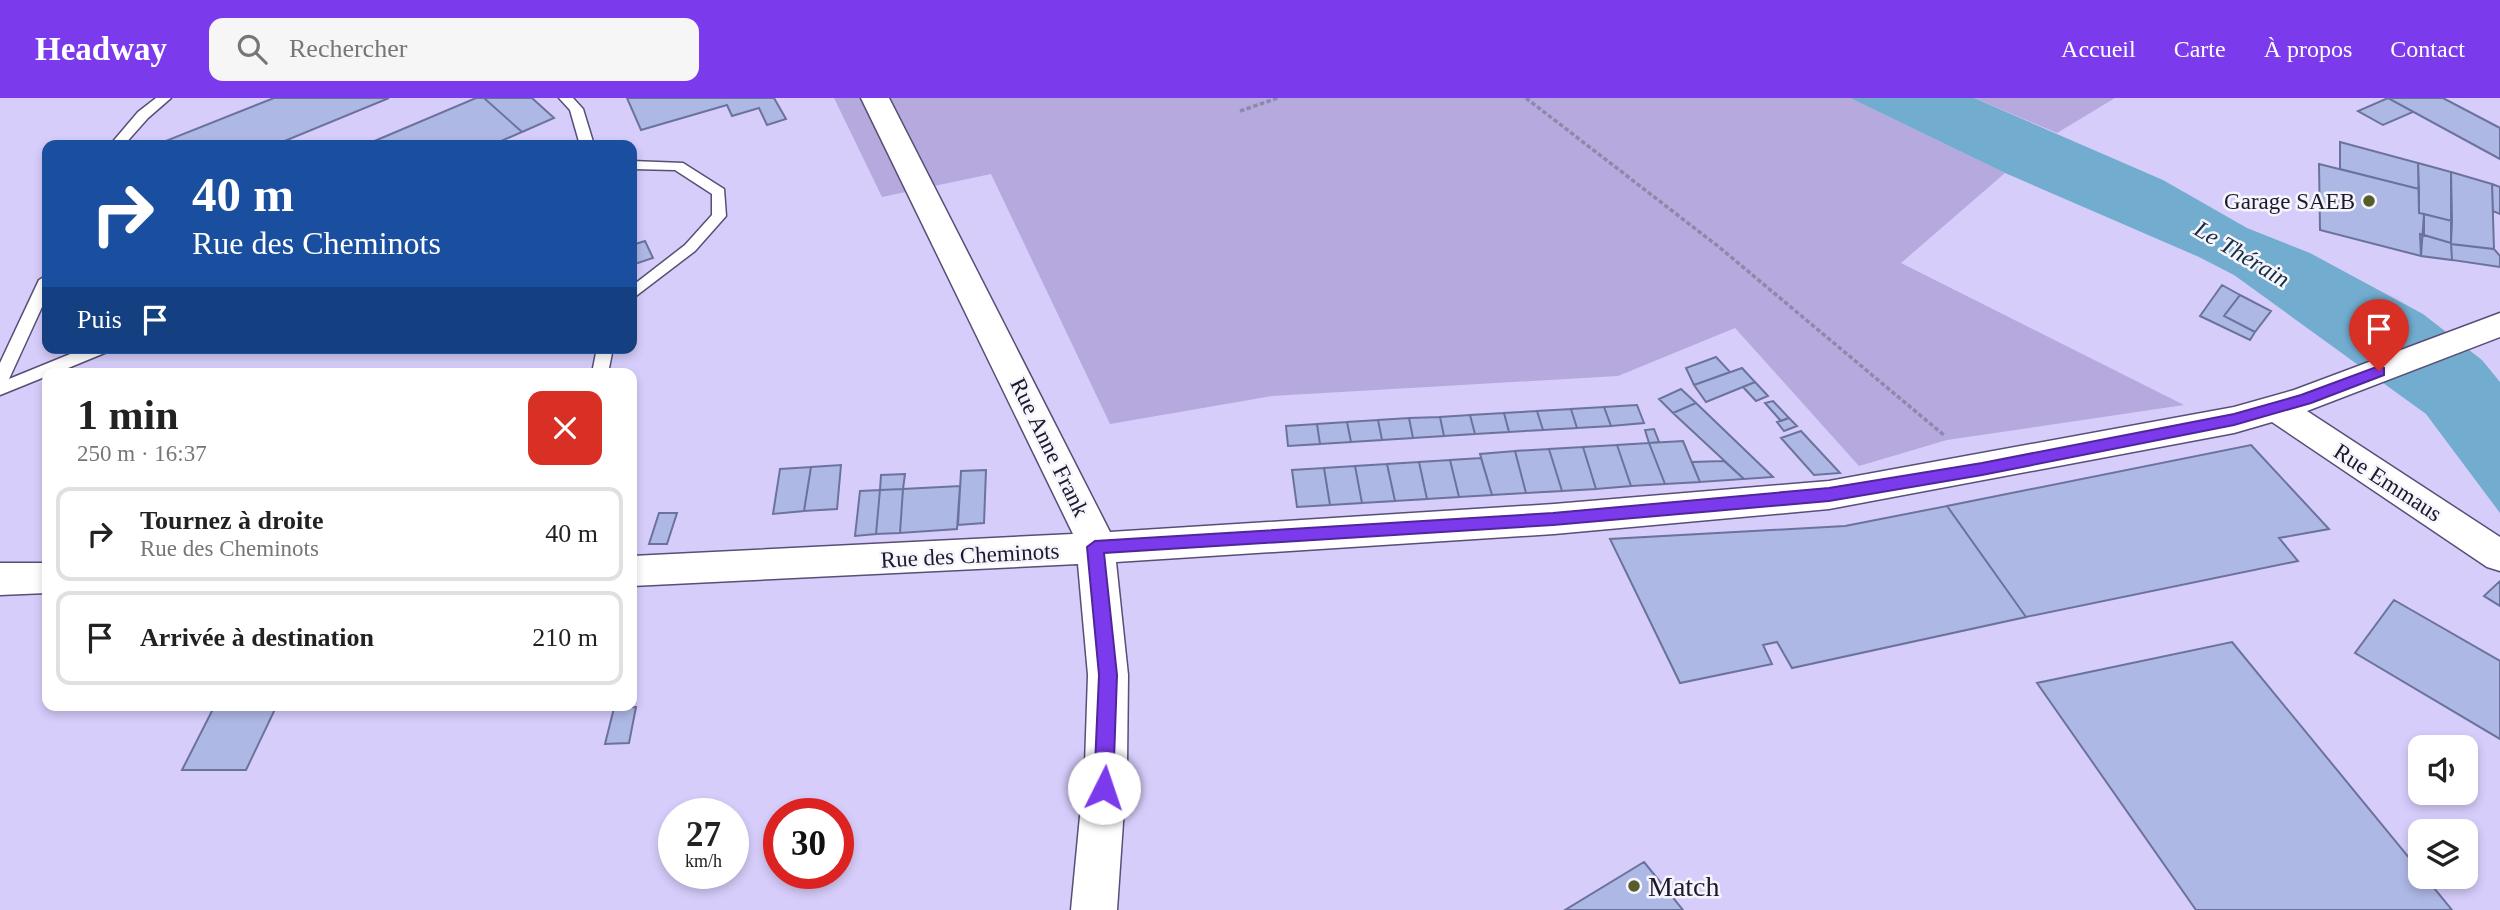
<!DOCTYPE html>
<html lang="fr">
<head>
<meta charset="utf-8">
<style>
	:root { --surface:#fff; --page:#f6f6f6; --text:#222; --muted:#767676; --line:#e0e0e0; --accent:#7c3aed }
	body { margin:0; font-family:Georgia,serif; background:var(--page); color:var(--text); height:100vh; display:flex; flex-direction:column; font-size:26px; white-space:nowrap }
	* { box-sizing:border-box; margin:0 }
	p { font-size:23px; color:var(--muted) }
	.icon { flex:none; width:38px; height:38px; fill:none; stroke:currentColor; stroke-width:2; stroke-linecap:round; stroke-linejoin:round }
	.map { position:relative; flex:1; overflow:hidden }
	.drawer { position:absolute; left:42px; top:270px; width:595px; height:343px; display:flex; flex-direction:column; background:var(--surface); border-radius:14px; box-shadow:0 4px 10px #0003 }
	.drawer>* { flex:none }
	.top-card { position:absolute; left:42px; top:42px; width:595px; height:214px; border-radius:14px; box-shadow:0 4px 10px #0003; background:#1a4fa0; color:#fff; overflow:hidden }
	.fabs { position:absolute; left:2408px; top:637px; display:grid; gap:14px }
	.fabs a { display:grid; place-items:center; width:70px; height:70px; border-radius:14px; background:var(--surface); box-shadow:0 4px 10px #0003; font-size:35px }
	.speed { position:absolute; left:658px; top:700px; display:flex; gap:14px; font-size:35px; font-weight:700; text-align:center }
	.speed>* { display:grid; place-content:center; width:91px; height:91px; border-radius:50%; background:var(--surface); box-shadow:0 4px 10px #0003; line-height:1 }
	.speed small { font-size:18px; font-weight:400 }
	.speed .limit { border:10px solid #d22; background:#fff; color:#111 }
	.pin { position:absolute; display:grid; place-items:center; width:60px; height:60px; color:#fff; margin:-72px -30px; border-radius:50% 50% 50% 0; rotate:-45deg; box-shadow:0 0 7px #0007 }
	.pin .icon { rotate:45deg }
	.me { position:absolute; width:77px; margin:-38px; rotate:4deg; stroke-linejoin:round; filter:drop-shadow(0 0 5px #0008) }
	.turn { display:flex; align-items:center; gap:24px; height:147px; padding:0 35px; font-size:32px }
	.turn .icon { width:91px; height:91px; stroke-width:2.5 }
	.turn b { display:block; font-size:49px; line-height:60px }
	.then { display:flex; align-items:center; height:66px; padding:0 35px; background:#0003; gap:14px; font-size:26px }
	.round { display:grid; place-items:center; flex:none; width:74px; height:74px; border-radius:14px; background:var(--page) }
	.head { display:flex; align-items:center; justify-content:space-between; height:119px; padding:0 35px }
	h1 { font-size:42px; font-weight:700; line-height:52px }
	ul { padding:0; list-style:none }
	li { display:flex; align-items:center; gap:21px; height:94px; margin:0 14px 10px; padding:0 21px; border:4px solid var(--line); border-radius:14px }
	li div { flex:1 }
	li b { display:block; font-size:26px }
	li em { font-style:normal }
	header { display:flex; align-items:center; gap:42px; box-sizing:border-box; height:98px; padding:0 35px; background:var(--accent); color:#fff }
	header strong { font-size:33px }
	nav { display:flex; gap:38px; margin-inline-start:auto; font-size:24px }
	.search { width:490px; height:63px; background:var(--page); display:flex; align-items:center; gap:18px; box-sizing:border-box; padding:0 24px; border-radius:14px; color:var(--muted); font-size:26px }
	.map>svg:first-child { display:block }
	.green { fill:#b5a9dd }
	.water { fill:#72add0 }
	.building { fill:#aeb8e5; stroke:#6b739d; stroke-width:2 }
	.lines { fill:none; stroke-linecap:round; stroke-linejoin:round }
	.lane-casing { stroke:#584e76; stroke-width:3 }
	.street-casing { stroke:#584e76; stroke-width:3 }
	.path { stroke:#9088ab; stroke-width:3.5; stroke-dasharray:4.5 2.5; stroke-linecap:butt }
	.lane { fill:#fff; fill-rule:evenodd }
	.street { fill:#fff; fill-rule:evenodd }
	.route { fill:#7c3aed; stroke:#51269a; stroke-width:2 }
	.poi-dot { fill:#565c2a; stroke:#f6f4fd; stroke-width:2.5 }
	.labels { text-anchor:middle; stroke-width:5; stroke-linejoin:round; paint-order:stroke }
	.poi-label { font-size:23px; fill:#1d192a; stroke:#f6f4fd; text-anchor:end }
	.street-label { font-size:23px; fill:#1d192a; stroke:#f6f4fd }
	.water-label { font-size:24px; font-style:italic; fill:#132f3e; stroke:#f6f4fd }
	.near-poi-label { font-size:28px; fill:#1d192a; stroke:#f6f4fd; text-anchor:start }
</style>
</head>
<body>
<header>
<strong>Headway</strong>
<div class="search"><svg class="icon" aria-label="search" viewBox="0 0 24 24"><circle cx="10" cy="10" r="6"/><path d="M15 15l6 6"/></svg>Rechercher</div>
<nav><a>Accueil</a><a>Carte</a><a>À propos</a><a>Contact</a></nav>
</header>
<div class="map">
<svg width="2500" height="812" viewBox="0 0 2500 812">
	<rect width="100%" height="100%" fill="#d7cdfb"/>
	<path class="green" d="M834,0H1850L2005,75L1901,165L2184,307L1947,342L1859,368L1735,230L1618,278L1272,298L1110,326L991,76L882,99Z
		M1974,0H2115L2057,35Z"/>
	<path class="water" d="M1850,0H1974L2163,82L2247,130L2310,155L2423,216L2482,262L2500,284V415L2426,316L2234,177L2199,159L2005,75Z"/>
	<path class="building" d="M274,0H389L275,47H166L163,44Z
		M476,0H484L522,34L492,47H365Z
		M484,0H532L554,20L522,34Z
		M627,0H774L786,21L767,27L759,10L732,18L727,7L641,32Z
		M2388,0L2413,14L2383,27L2358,13Z
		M2388,0H2443L2500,30V61Z
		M2340,44L2418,65L2419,91L2340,71Z
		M2418,65L2451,74L2452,123L2419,115Z
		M2319,66L2419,91V115L2424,116L2421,158L2320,132Z
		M2451,74L2492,86L2494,151L2451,146Z
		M2492,86L2500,89V116L2493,113Z
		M2424,116L2452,123L2451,145L2424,137Z
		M2420,136L2451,145L2452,162L2421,158Z
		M645,143L653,160L635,166L632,147Z
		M2451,146L2494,151L2500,158V169L2452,162Z
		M2222,187L2240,197L2224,218L2255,234L2250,242L2200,218Z
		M2240,197L2271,213L2255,234L2224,218Z
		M1716,259L1730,274L1694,287L1686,270Z
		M1742,270L1755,284L1706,304L1694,287Z
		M1755,284L1768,298L1756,303L1743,289Z
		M1681,291L1696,305L1673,315L1659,301Z
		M1773,303L1789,320L1781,323L1765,305Z
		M1696,305L1773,379L1744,381L1673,315Z
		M1637,307L1644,325L1611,328L1604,309Z
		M1604,309L1611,328L1577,330L1571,311Z
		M1571,311L1577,330L1543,332L1537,313Z
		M1537,313L1543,332L1509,334L1504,315Z
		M1504,315L1509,334L1475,336L1470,317Z
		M1470,317L1475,336L1444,338L1440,319Z
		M1440,319L1444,338L1413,340L1409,320Z
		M1409,320L1413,340L1382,342L1378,322Z
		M1789,320L1797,328L1784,333L1777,324Z
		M1378,322L1382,342L1351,344L1347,324Z
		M1347,324L1351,344L1320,346L1317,326Z
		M1317,326L1320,346L1288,348L1286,328Z
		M1654,331L1659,344L1649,345L1645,332Z
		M1801,333L1840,375L1814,377L1781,340Z
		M1683,343L1700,384L1665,386L1649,345Z
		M1649,345L1665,386L1631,388L1617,347Z
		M1617,347L1631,388L1596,391L1583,349Z
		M2251,347L2329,431L2279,440L2298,463L2026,519L1947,408Z
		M1583,349L1596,391L1562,393L1549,351Z
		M1549,351L1562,393L1526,395L1515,353Z
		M1515,353L1526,395L1492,397L1480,356Z
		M1481,360L1492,397L1459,399L1450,362Z
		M1450,362L1459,399L1427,401L1419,364Z
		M1724,363L1744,381L1700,384L1692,364Z
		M1419,364L1427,401L1395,403L1387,366Z
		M1387,366L1395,403L1362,405L1355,368Z
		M841,367L837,411L804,413L811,369Z
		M1355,368L1362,405L1330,407L1324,370Z
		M811,369L804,413L773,416L780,371Z
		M1324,370L1330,407L1297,409L1292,372Z
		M986,372L984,425L958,427L961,373Z
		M905,376L903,391L880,392L881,377Z
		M960,388L957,431L900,435L903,391Z
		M903,391L900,435L876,436L880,392Z
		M880,392L876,436L855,438L860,393Z
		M1947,408L2026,519L1792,570L1777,544L1763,547L1772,566L1680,585L1610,441L1845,428Z
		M659,415H677L667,446H649Z
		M2500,483V508L2484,498Z
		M2394,502L2500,563V641L2355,555Z
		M2232,544L2420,773V779H2425L2452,812H2196L2037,585Z
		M215,607H277L246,672H182Z
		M636,609L629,645L605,646L614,610Z
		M1644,764L1683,812H1565Z"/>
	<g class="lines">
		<g class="lane-casing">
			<path id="lane" d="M156,0H171L148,20L124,47H110L138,14Z
				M559,0H573L583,11L594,47H580L570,12Z
				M632,63L683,65L724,91L726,118L695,153L632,201V188L685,147L712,117V96L675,72L632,71Z
				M47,177V198L9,281L85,250H109L107,254L56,275H47V278L0,297V265L39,182Z
				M597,250H613L608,275H592Z"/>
		</g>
		<g class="street-casing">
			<path id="street" d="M861,0H889L1110,434L1554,406L1829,383L2234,309L2294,292L2500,215V239L2307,313L2500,439V473L2487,469L2272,324L2234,335L1829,411L1554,436L1116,464L1128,577L1127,666L1117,812H1071L1085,666L1088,577L1078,466L632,488V458L1073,436Z
				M0,465H47V495L0,497Z"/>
		</g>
		<path class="path" d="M1526,0L1719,149L1945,338
			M1240,13L1278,0"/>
		<use href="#lane" class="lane"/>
		<use href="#street" class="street"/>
	</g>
	<path class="route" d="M2379,268L2384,270V277L2311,305L2234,327L1982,377L1829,403L1553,427L1104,455L1117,577L1113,690L1110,696L1104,698L1097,696L1094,690L1099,577L1087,449L1095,443L1553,415L1829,390L1982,365L2234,316L2301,297Z"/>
	<g class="poi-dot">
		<circle cx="2369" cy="103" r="7"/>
		<circle cx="1634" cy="788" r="7"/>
	</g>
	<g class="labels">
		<g class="poi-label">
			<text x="2355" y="111">Garage SAEB</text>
		</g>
		<g class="street-label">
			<text transform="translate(1050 349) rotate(64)" y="8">Rue Anne Frank</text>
			<text transform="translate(2388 384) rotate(33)" y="8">Rue Emmaus</text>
			<text transform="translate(970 457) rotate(-3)" y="8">Rue des Cheminots</text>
		</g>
		<g class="water-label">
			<text transform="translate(2242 156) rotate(31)" y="8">Le Thérain</text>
		</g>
		<g class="near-poi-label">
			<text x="1648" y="798">Match</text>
		</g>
	</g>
</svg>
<div class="fabs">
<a><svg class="icon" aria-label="sound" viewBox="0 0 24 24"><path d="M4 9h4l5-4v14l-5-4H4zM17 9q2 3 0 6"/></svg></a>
<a><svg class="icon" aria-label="layers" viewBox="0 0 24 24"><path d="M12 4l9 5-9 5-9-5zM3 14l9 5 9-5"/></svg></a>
</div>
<div class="speed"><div>27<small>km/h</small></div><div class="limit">30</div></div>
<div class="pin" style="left:2379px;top:273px;background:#d93025"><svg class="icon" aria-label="arrive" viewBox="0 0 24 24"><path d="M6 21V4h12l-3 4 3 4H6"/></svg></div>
<svg class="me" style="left:1104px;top:690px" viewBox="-20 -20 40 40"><circle r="19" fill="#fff"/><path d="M0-13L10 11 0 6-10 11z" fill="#7c3aed"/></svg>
<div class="top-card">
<div class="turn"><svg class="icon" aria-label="right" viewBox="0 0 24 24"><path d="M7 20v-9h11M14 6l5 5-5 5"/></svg><div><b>40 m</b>Rue des Cheminots</div></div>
<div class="then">Puis<svg class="icon" aria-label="arrive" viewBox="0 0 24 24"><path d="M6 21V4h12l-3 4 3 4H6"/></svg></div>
</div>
<section class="drawer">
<div class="head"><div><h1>1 min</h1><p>250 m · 16:37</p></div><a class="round" style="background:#d93025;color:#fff"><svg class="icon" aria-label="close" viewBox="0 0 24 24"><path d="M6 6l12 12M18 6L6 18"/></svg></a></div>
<ul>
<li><svg class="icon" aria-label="right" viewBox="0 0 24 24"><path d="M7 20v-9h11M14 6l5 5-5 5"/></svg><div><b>Tournez à droite</b><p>Rue des Cheminots</p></div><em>40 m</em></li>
<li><svg class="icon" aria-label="arrive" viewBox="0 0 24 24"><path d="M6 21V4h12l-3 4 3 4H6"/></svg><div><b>Arrivée à destination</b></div><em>210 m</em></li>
</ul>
</section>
</div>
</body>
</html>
